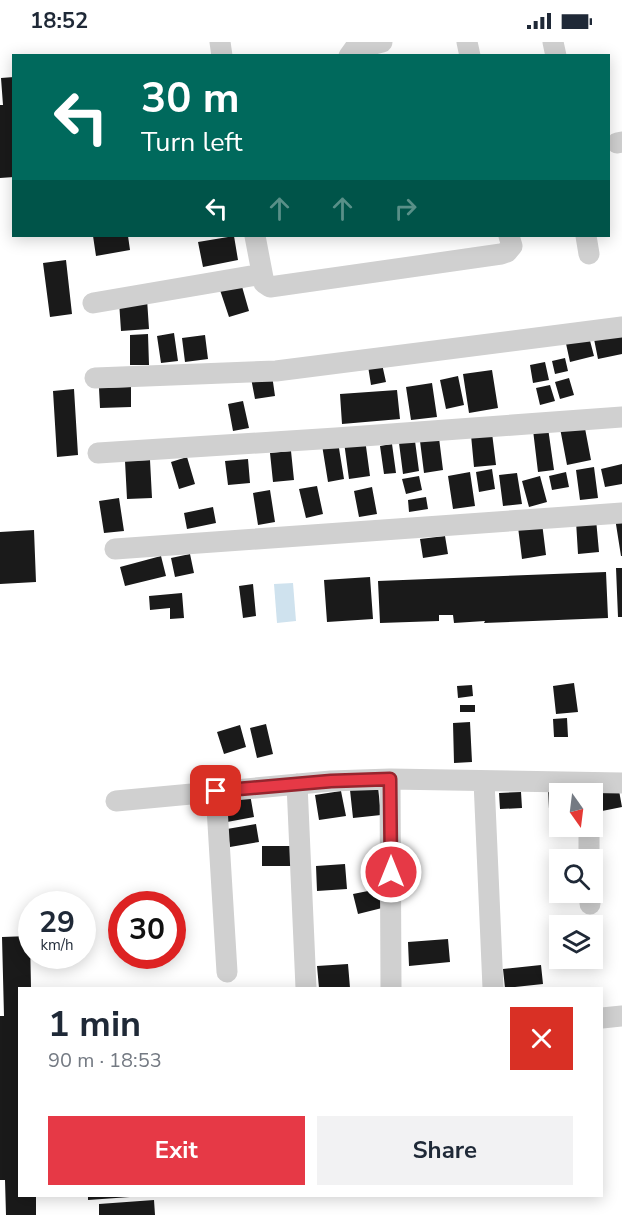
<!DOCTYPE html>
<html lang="en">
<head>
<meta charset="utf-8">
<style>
	:root { --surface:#fff; --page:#f2f2f3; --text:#1f2937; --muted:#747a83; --accent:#e63946 }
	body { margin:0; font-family:"Nunito Sans",sans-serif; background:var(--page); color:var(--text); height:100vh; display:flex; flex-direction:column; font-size:22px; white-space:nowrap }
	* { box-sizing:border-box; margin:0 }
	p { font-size:20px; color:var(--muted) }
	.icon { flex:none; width:33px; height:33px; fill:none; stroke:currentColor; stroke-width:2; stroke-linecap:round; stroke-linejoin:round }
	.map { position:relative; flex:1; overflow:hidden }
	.drawer { position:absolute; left:18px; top:945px; width:585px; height:210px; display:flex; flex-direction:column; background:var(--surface); border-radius:0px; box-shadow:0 3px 15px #0003 }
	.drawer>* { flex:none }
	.hud { position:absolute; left:12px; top:12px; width:598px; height:183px; border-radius:0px; box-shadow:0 3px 15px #0003; background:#00695c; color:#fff; overflow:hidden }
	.needle { width:39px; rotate:166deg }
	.fabs { position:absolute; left:549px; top:741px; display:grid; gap:12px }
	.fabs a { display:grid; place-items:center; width:54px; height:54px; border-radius:0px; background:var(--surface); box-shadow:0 3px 15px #0003; font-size:30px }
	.speed { position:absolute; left:18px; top:849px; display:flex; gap:12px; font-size:30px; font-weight:700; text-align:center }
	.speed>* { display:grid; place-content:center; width:78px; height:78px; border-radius:50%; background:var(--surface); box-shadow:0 3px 15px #0003; line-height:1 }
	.speed small { font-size:15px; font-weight:400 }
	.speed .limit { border:9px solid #d22; background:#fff; color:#111 }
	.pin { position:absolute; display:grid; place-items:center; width:51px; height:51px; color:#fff; margin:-26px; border-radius:12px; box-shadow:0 3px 9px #0006 }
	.me { position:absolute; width:66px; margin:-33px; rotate:0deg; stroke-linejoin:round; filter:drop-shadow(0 0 4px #0008) }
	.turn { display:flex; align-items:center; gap:21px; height:126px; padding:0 30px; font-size:27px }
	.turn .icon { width:78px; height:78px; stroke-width:2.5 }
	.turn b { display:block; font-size:42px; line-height:51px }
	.lanes { display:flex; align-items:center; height:57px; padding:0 30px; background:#0003; justify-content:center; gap:30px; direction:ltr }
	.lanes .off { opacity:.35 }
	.round { display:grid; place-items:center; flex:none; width:63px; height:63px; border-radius:0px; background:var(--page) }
	.headline { display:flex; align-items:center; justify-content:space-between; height:102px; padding:0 30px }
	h1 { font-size:36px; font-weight:700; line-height:45px }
	.cta { display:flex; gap:12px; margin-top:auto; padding:12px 30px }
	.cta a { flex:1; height:69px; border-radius:0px; background:var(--accent); color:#fff; font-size:24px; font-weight:700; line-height:69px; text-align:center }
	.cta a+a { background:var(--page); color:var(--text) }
	.status { display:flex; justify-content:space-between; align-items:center; height:42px; padding:0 30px; background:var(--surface); direction:ltr }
	.status svg { height:16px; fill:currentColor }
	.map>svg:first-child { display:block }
	.water { fill:#cfe2ee }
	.building { fill:#1a1a1a }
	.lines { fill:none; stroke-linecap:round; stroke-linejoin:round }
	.minor { stroke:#d0d0d0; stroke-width:21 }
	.route-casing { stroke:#96252e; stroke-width:15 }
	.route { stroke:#e63946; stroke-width:10 }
</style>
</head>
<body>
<div class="status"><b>18:52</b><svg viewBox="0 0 49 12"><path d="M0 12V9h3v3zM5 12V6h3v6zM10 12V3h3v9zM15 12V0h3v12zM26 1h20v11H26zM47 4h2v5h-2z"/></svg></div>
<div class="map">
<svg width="622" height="1173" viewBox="0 0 622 1173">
	<rect width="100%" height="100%" fill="#fff"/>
	<path class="water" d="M293,541L296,579L277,581L274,542Z"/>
	<path class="building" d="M14,35V135L0,136V63H3L1,36Z
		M93,194H128L130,208L96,214Z
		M234,194L238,218L203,225L198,200Z
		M66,218L72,272L50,275L43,221Z
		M241,241L249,269L229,275L220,248Z
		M147,257L149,287L121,289L119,259Z
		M622,287V312L598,317L593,292Z
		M174,291L178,319L161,321L157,294Z
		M588,291L594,314L570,320L565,297Z
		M148,292L149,323H130V293Z
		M205,293L208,317L185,320L182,296Z
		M565,316L568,329L555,332L552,319Z
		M545,320L549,338L533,341L530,323Z
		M382,322L386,340L371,343L368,324Z
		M492,328L498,366L469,371L463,332Z
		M272,333L275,354L255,357L251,336Z
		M458,334L464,363L446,367L440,338Z
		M569,336L574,353L560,357L555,340Z
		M432,341L437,375L411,378L406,345Z
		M550,343L555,359L540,363L536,346Z
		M131,345V365L100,366L99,346Z
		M74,347L78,413L57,415L53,349Z
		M397,348L400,377L342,382L340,352Z
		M243,359L249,386L233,389L228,362Z
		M584,381L591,418L567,423L560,386Z
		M548,386L554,428L538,430L533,388Z
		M492,391L496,423L474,425L471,393Z
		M439,396L443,428L424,431L420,399Z
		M365,397L370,434L349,437L344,400Z
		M415,399L419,429L403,432L399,401Z
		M338,400L344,437L328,440L322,403Z
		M392,402L396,431L384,432L380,404Z
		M291,409L294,438L273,440L270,411Z
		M187,415L195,442L179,447L171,420Z
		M248,417L250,441L228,443L225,419Z
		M150,418L152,456L127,457L125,419Z
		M622,422V442L605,445L601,427Z
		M594,425L598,456L580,458L576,428Z
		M492,427L495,447L479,450L476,430Z
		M470,430L475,464L453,467L448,434Z
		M566,430L569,445L552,448L549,434Z
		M517,431L522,462L503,464L499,433Z
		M419,434L422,448L406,452L402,437Z
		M540,434L547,460L529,465L522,439Z
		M317,444L323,472L306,476L299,447Z
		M372,445L377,472L359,475L354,449Z
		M270,448L275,480L258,483L253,451Z
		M426,455L428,467L409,470L408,458Z
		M119,456L124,489L104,491L99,459Z
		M213,465L216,481L187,487L184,471Z
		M622,475V514H621L615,476Z
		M596,477L599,510L578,512L576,479Z
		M542,481L546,513L522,517L518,485Z
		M34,488L36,540L0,542V490Z
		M445,494L448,512L423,516L420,497Z
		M190,512L194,531L175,535L171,516Z
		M161,514L166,534L125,544L120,525Z
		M616,526H622V575H618Z
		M606,530L608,576L484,581L485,579L454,581L453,573H439V579L380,581L378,539Z
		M370,535L373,577L327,580L324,538Z
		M253,542L256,574L243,576L239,544Z
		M182,551L184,576L170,577V566L150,568L149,554Z
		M574,641L578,670L556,672L553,644Z
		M472,643L473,654L458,656L457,644Z
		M460,663H475V670H460Z
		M567,676L568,695H554L553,677Z
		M470,680L472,720L454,721L453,681Z
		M266,682L273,712L257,716L250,686Z
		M240,683L246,705L224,712L217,690Z
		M618,743L622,765L602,769L597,747Z
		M569,744L570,752H560V766L549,767L548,745Z
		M378,745L381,773L353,776L350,748Z
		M341,749L346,774L319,778L315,753Z
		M521,750L522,766L500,767L499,751Z
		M250,752L254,775L227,780L223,757Z
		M256,782L259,800L230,805L227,787Z
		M262,804H292V824H262Z
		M345,822L347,847L317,849L316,824Z
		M378,847L382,866L358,872L353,852Z
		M30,894L31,946H20V1154H36V1173H6L5,1138H0V974H4L2,895Z
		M448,897L450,920L409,924L408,900Z
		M348,922L350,946H319L317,924Z
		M541,923L543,942L505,946L503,927Z
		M88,1154H130V1155L88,1158Z
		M154,1158L155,1173H99V1162Z"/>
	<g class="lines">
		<path class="minor" d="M220,0L222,14
			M467,0L470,14
			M553,0L556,14
			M349,14L354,7L382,0
			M617,101L622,100
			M255,194L264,241L270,245L501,212L507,210L512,204L509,194
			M586,194L589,212
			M93,261L262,232
			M95,336L276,329L622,285
			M98,411L336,396L622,375
			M115,507L622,471
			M390,737L391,946
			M484,739L493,946
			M297,742L306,946
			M216,749L227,930
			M116,759L331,739L390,737L622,741
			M589,784V818
			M590,850V862
			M602,976L622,974"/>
	</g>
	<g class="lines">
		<g class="route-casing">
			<path id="route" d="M216,749L331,739L390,737L391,830"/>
		</g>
		<use href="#route" class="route"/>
	</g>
</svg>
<div class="fabs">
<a><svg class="needle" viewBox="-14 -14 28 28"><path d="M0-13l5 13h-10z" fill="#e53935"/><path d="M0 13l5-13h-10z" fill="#747a83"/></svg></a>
<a><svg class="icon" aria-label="search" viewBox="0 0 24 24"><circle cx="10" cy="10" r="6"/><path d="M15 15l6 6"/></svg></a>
<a><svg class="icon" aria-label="layers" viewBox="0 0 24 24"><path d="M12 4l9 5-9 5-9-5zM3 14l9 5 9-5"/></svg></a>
</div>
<div class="speed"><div>29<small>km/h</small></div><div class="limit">30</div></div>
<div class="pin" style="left:216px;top:749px;background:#d93025"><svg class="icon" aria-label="arrive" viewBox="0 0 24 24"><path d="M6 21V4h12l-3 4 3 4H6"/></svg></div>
<svg class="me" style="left:391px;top:830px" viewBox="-20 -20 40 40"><circle r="17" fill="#e63946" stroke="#fff" stroke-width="3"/><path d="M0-11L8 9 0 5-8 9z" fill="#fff"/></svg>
<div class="hud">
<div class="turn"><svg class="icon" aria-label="left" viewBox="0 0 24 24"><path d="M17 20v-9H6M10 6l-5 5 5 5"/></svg><div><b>30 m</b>Turn left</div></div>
<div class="lanes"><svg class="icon" aria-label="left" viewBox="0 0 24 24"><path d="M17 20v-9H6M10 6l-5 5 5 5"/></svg><svg class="icon off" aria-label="ahead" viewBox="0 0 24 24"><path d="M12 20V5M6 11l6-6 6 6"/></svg><svg class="icon off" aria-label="ahead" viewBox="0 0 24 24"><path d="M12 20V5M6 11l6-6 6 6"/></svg><svg class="icon off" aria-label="right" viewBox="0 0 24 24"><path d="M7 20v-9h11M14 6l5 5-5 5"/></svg></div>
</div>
<section class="drawer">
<div class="headline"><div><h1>1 min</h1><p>90 m · 18:53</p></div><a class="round" style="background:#d93025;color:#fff"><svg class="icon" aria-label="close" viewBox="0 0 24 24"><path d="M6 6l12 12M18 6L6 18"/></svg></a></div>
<div class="cta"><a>Exit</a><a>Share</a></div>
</section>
</div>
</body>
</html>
